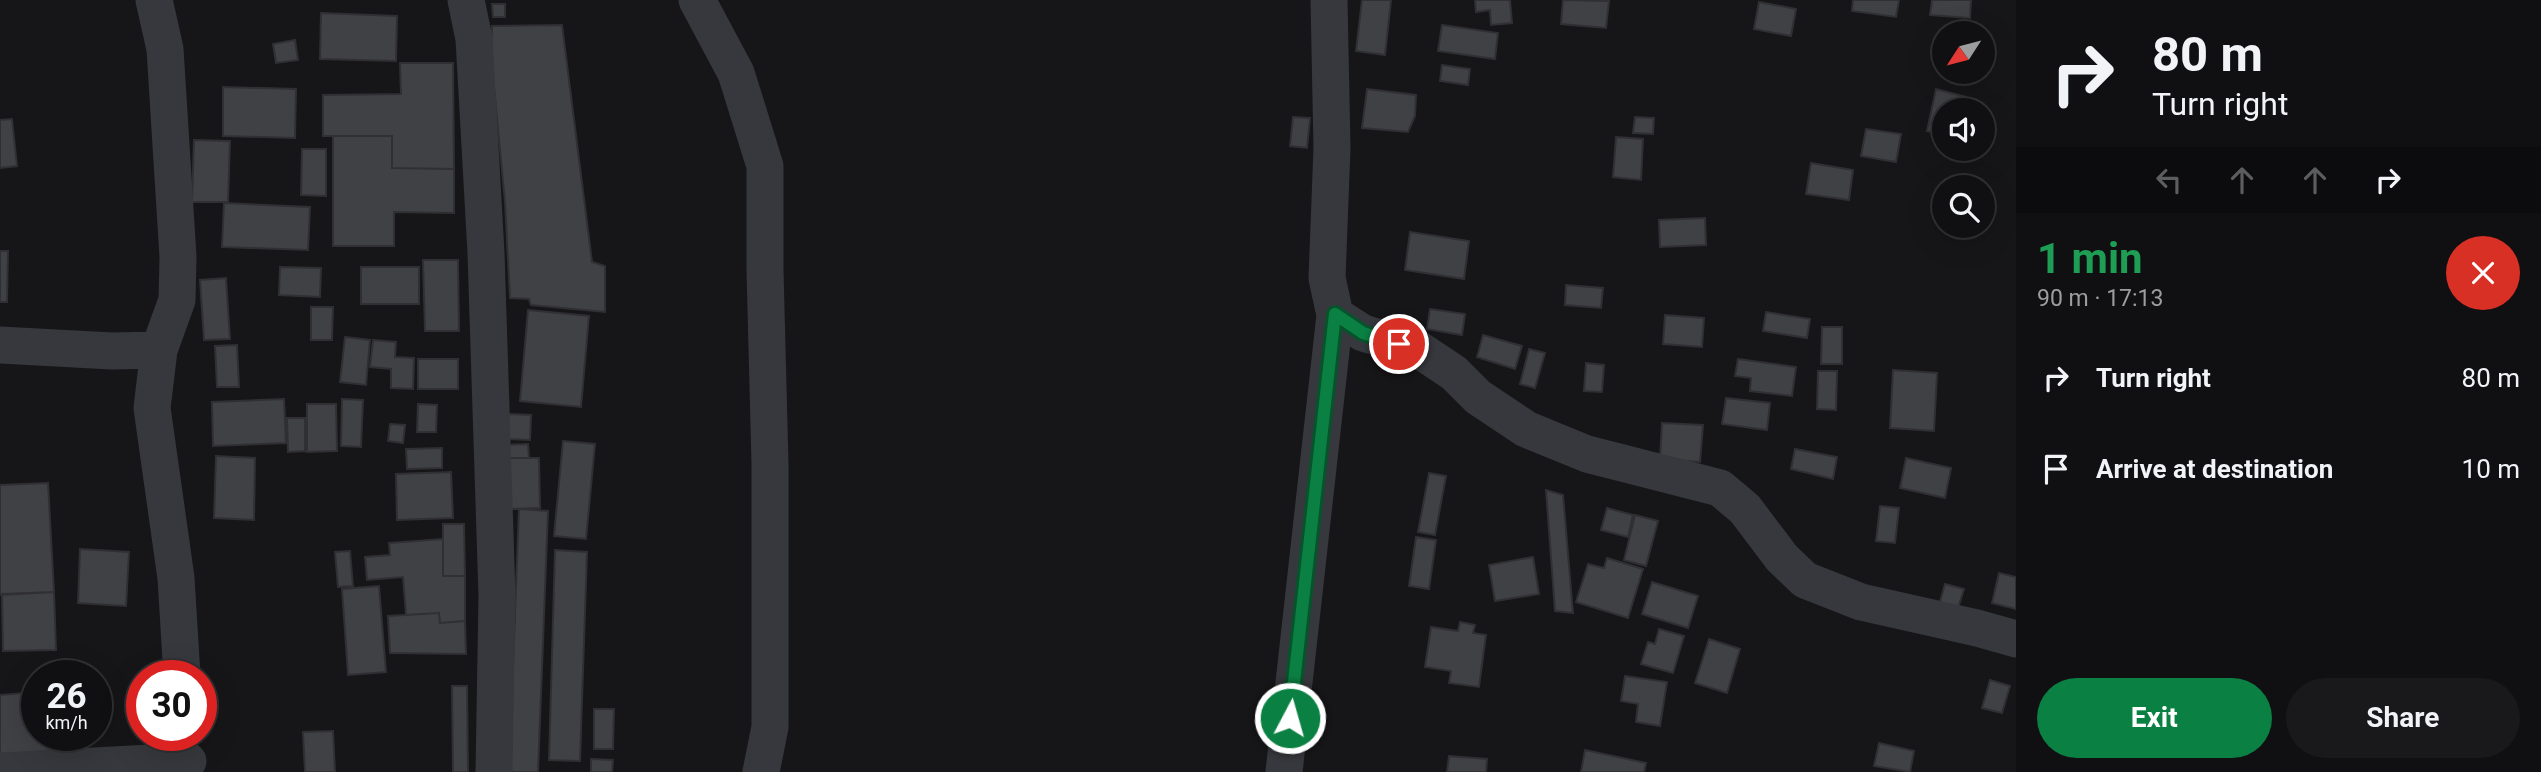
<!DOCTYPE html>
<html lang="en">
<head>
<meta charset="utf-8">
<style>
	:root { --surface:#101012; --page:#19191b; --text:#f1f3f6; --muted:#9c9d9f; --line:#303032; --accent:#0b8043 }
	body { margin:0; font-family:Roboto,sans-serif; background:var(--page); color:var(--text); height:100vh; display:flex; flex-direction:column; font-size:26px; white-space:nowrap }
	* { box-sizing:border-box; margin:0 }
	p { font-size:23px; color:var(--muted) }
	.icon { flex:none; width:38px; height:38px; fill:none; stroke:currentColor; stroke-width:2; stroke-linecap:round; stroke-linejoin:round }
	.map { position:relative; flex:1; overflow:hidden }
	.drawer { display:flex; flex-direction:column; background:var(--surface); width:525px }
	.drawer>* { flex:none }
	.banner { background:#101012; color:var(--text); overflow:hidden }
	.needle { width:46px; rotate:234deg }
	.fabs { position:absolute; left:1932px; top:21px; display:grid; gap:14px }
	.fabs a { display:grid; place-items:center; width:63px; height:63px; border-radius:50%; background:var(--surface); box-shadow:0 7px 28px #0002,0 0 0 2px var(--line); font-size:35px }
	.speed { position:absolute; left:21px; top:660px; display:flex; gap:14px; font-size:35px; font-weight:700; text-align:center }
	.speed>* { display:grid; place-content:center; width:91px; height:91px; border-radius:50%; background:var(--surface); box-shadow:0 7px 28px #0002,0 0 0 2px var(--line); line-height:1 }
	.speed small { font-size:18px; font-weight:400 }
	.speed .limit { border:10px solid #d22; background:#fff; color:#111 }
	.pin { position:absolute; display:grid; place-items:center; width:60px; height:60px; color:#fff; margin:-30px; border:4px solid #fff; border-radius:50%; box-shadow:0 2px 7px #0007 }
	.me { position:absolute; width:77px; margin:-38px; rotate:6deg; stroke-linejoin:round; filter:drop-shadow(0 0 5px #0008) }
	.turn { display:flex; align-items:center; gap:24px; height:147px; padding:0 21px; font-size:32px }
	.turn .icon { width:91px; height:91px; stroke-width:2.5 }
	.turn b { display:block; font-size:49px; line-height:60px }
	.lanes { display:flex; align-items:center; height:66px; padding:0 21px; background:#0003; justify-content:center; gap:35px; direction:ltr }
	.lanes .off { opacity:.35 }
	.round { display:grid; place-items:center; flex:none; width:74px; height:74px; border-radius:37px; background:var(--page) }
	.head { display:flex; align-items:center; justify-content:space-between; height:119px; padding:0 21px }
	h1 { font-size:42px; font-weight:700; line-height:52px; color:#1e9e55 }
	.button { display:flex; gap:14px; margin-top:auto; padding:14px 21px }
	.button a { flex:1; height:80px; border-radius:42px; background:var(--accent); color:#fff; font-size:28px; font-weight:700; line-height:80px; text-align:center }
	.button a+a { background:var(--page); color:var(--text) }
	ul { padding:0; list-style:none }
	li { display:flex; align-items:center; gap:21px; height:91px; padding:0 21px }
	li div { flex:1 }
	li b { display:block; font-size:26px }
	li em { font-style:normal }
	main { display:flex; flex:1; min-height:0 }
	.map>svg:first-child { display:block }
	.building { fill:#404145; stroke:#303034; stroke-width:2 }
	.lines { fill:none; stroke-linecap:round; stroke-linejoin:round }
	.minor { stroke:#37383d; stroke-width:37 }
	.route-casing { stroke:#07532c; stroke-width:18 }
	.route { stroke:#0b8043; stroke-width:12 }
</style>
</head>
<body>
<main>
<div class="map">
<svg width="2016" height="772" viewBox="0 0 2016 772">
	<rect width="100%" height="100%" fill="#161618"/>
	<path class="building" d="M1362,0H1391L1385,55L1356,51Z
		M1475,0H1510L1512,23L1491,25L1490,10L1476,12Z
		M1563,0L1609,1L1606,28L1561,24Z
		M1853,0H1899L1896,17L1852,11Z
		M1932,0H1971L1970,18L1930,15Z
		M1759,2L1796,9L1791,36L1754,29Z
		M492,4H505V17H493Z
		M321,13L397,16L396,61L320,59Z
		M562,25L592,262L605,266V312L531,305L529,299L510,298L505,202L491,56L492,26Z
		M1442,25L1498,33L1495,59L1438,51Z
		M295,40L298,60L276,63L273,44Z
		M400,63H453L454,169L392,168V136H323V95L401,94Z
		M1442,65L1470,69L1468,85L1440,81Z
		M223,87L296,89L295,138L223,136Z
		M1367,89L1416,95L1415,116L1408,132L1362,128Z
		M1936,89L1966,97L1963,110H1944V135L1927,131Z
		M1293,117L1310,118L1307,148L1290,146Z
		M1635,117L1654,118L1653,134L1633,133Z
		M12,119L17,166L0,168V120Z
		M1866,129L1901,134L1896,162L1861,156Z
		M333,136H392V168L454,169V213L394,212V246H333Z
		M1616,137L1643,139L1641,180L1613,177Z
		M194,140L230,141L228,202H192Z
		M302,149H326V196L301,195Z
		M1811,163L1853,170L1849,200L1806,194Z
		M224,203L310,207L308,250L222,247Z
		M1705,218L1706,245L1660,247L1659,220Z
		M1410,232L1469,241L1464,279L1405,270Z
		M0,251H8L7,302H0Z
		M423,260H458L459,331H425Z
		M280,267L321,268L320,297L279,295Z
		M361,267H419V304H361Z
		M226,278L230,339L204,340L200,280Z
		M1566,285L1603,288L1601,308L1565,305Z
		M311,307H333L332,340H311Z
		M1430,309L1465,314L1462,335L1427,329Z
		M528,310L589,316L581,407L520,401Z
		M1766,312L1810,319L1807,338L1763,331Z
		M1665,315L1704,318L1702,347L1663,344Z
		M1822,327H1842V364H1821Z
		M1483,335L1522,346L1515,369L1477,357Z
		M345,337L370,340L366,385L340,382Z
		M373,340L396,342L395,357L414,358L413,389L391,388V369L370,367Z
		M237,345L239,387H217L215,346Z
		M1529,349L1545,353L1535,388L1520,384Z
		M418,359H458V389H418Z
		M1738,359L1796,367L1792,396L1750,391L1751,378L1735,376Z
		M1586,363L1604,365L1602,392L1584,391Z
		M1893,370L1937,373L1934,431L1890,428Z
		M1818,371H1837L1836,410L1817,409Z
		M1726,398L1770,403L1767,430L1722,424Z
		M284,399L286,443L213,446L212,402Z
		M342,399L363,400L361,447L341,446Z
		M307,404H336L337,451L307,452Z
		M418,404L437,405L436,432H417Z
		M508,414L531,415L530,440L506,439Z
		M287,418H305V451L288,452Z
		M1662,423L1703,425L1700,462L1660,459Z
		M390,424L405,425L403,443L388,441Z
		M563,441L595,444L586,539L554,536Z
		M528,444L529,458H505V445Z
		M442,448V468L407,469L406,449Z
		M1795,449L1837,457L1833,479L1791,469Z
		M216,456L255,458L254,520L214,518Z
		M505,458H539L540,508L507,509Z
		M1906,458L1951,468L1945,498L1900,488Z
		M451,472L453,518L397,520L396,474Z
		M1429,473L1446,476L1435,535L1418,532Z
		M48,483L54,592L0,595V485Z
		M1546,490L1563,495L1573,613L1555,611Z
		M1880,506L1899,508L1895,543L1876,541Z
		M1607,508L1633,515L1628,537L1601,530Z
		M519,509L548,511L538,772H509Z
		M1635,515L1658,521L1646,566L1624,560Z
		M443,524H464L465,576H443Z
		M1416,537L1436,540L1429,589L1409,586Z
		M443,539V576H465V621L440,623L439,613L406,615L403,577L367,580L365,557L390,555L389,543Z
		M80,549L129,552L126,606L78,603Z
		M555,550L587,552L580,761L549,760Z
		M350,551L353,586L338,587L335,552Z
		M1533,557L1539,594L1495,601L1489,565Z
		M1607,558L1643,569L1628,618L1576,602L1588,564L1604,568Z
		M1999,573L2016,577V609L1992,603Z
		M1652,582L1698,596L1688,628L1642,614Z
		M1945,584L1964,589L1958,608L1940,602Z
		M379,586L386,672L348,675L342,589Z
		M54,592L56,650L3,651L2,594Z
		M439,613L440,623L465,621L466,654L390,653L388,616Z
		M1460,622L1475,625L1473,633L1486,635L1479,687L1449,683L1451,671L1425,667L1431,627L1458,631Z
		M1659,629L1684,636L1673,673L1641,664L1648,642L1655,644Z
		M1709,639L1740,649L1727,693L1695,683Z
		M1625,676L1667,682L1660,726L1636,722L1638,704L1621,701Z
		M1990,680L2010,686L2002,713L1982,708Z
		M452,686H467L468,772H453Z
		M37,692V735H61L62,750L0,755V695Z
		M594,709H614L613,749H594Z
		M333,731L335,772H305L303,732Z
		M1879,743L1914,751L1910,772L1874,766Z
		M1585,750L1646,763L1644,772H1581Z
		M1449,756L1487,759L1486,772H1447Z
		M591,759L613,760L612,772H591Z"/>
	<g class="lines">
		<path class="minor" d="M154,0L165,49L178,257L177,300L159,350L152,408L176,578L182,676
			M466,0L474,39L486,253L497,596L494,772
			M697,0L736,73L765,166V270L770,464V727L761,772
			M1329,0L1332,148L1327,278L1335,315L1363,333L1418,349L1454,373L1478,397L1526,429L1587,454L1720,488L1745,509L1782,558L1805,580L1861,602L1977,628L2016,639
			M0,345L112,351L159,350
			M0,771L188,761
			M1284,772L1335,315"/>
	</g>
	<g class="lines">
		<g class="route-casing">
			<path id="route" d="M1290,718L1335,314L1363,333L1399,344"/>
		</g>
		<use href="#route" class="route"/>
	</g>
</svg>
<div class="fabs">
<a><svg class="needle" viewBox="-14 -14 28 28"><path d="M0-13l5 13h-10z" fill="#e53935"/><path d="M0 13l5-13h-10z" fill="#9c9d9f"/></svg></a>
<a><svg class="icon" aria-label="sound" viewBox="0 0 24 24"><path d="M4 9h4l5-4v14l-5-4H4zM17 9q2 3 0 6"/></svg></a>
<a><svg class="icon" aria-label="search" viewBox="0 0 24 24"><circle cx="10" cy="10" r="6"/><path d="M15 15l6 6"/></svg></a>
</div>
<div class="speed"><div>26<small>km/h</small></div><div class="limit">30</div></div>
<div class="pin" style="left:1399px;top:344px;background:#d93025"><svg class="icon" aria-label="arrive" viewBox="0 0 24 24"><path d="M6 21V4h12l-3 4 3 4H6"/></svg></div>
<svg class="me" style="left:1290px;top:718px" viewBox="-20 -20 40 40"><circle r="17" fill="#0b8043" stroke="#fff" stroke-width="3"/><path d="M0-11L8 9 0 5-8 9z" fill="#fff"/></svg>
</div>
<section class="drawer">
<div class="banner">
<div class="turn"><svg class="icon" aria-label="right" viewBox="0 0 24 24"><path d="M7 20v-9h11M14 6l5 5-5 5"/></svg><div><b>80 m</b>Turn right</div></div>
<div class="lanes"><svg class="icon off" aria-label="left" viewBox="0 0 24 24"><path d="M17 20v-9H6M10 6l-5 5 5 5"/></svg><svg class="icon off" aria-label="ahead" viewBox="0 0 24 24"><path d="M12 20V5M6 11l6-6 6 6"/></svg><svg class="icon off" aria-label="ahead" viewBox="0 0 24 24"><path d="M12 20V5M6 11l6-6 6 6"/></svg><svg class="icon" aria-label="right" viewBox="0 0 24 24"><path d="M7 20v-9h11M14 6l5 5-5 5"/></svg></div>
</div>
<div class="head"><div><h1>1 min</h1><p>90 m · 17:13</p></div><a class="round" style="background:#d93025;color:#fff"><svg class="icon" aria-label="close" viewBox="0 0 24 24"><path d="M6 6l12 12M18 6L6 18"/></svg></a></div>
<ul>
<li><svg class="icon" aria-label="right" viewBox="0 0 24 24"><path d="M7 20v-9h11M14 6l5 5-5 5"/></svg><div><b>Turn right</b></div><em>80 m</em></li>
<li><svg class="icon" aria-label="arrive" viewBox="0 0 24 24"><path d="M6 21V4h12l-3 4 3 4H6"/></svg><div><b>Arrive at destination</b></div><em>10 m</em></li>
</ul>
<div class="button"><a>Exit</a><a>Share</a></div>
</section>
</main>
</body>
</html>
